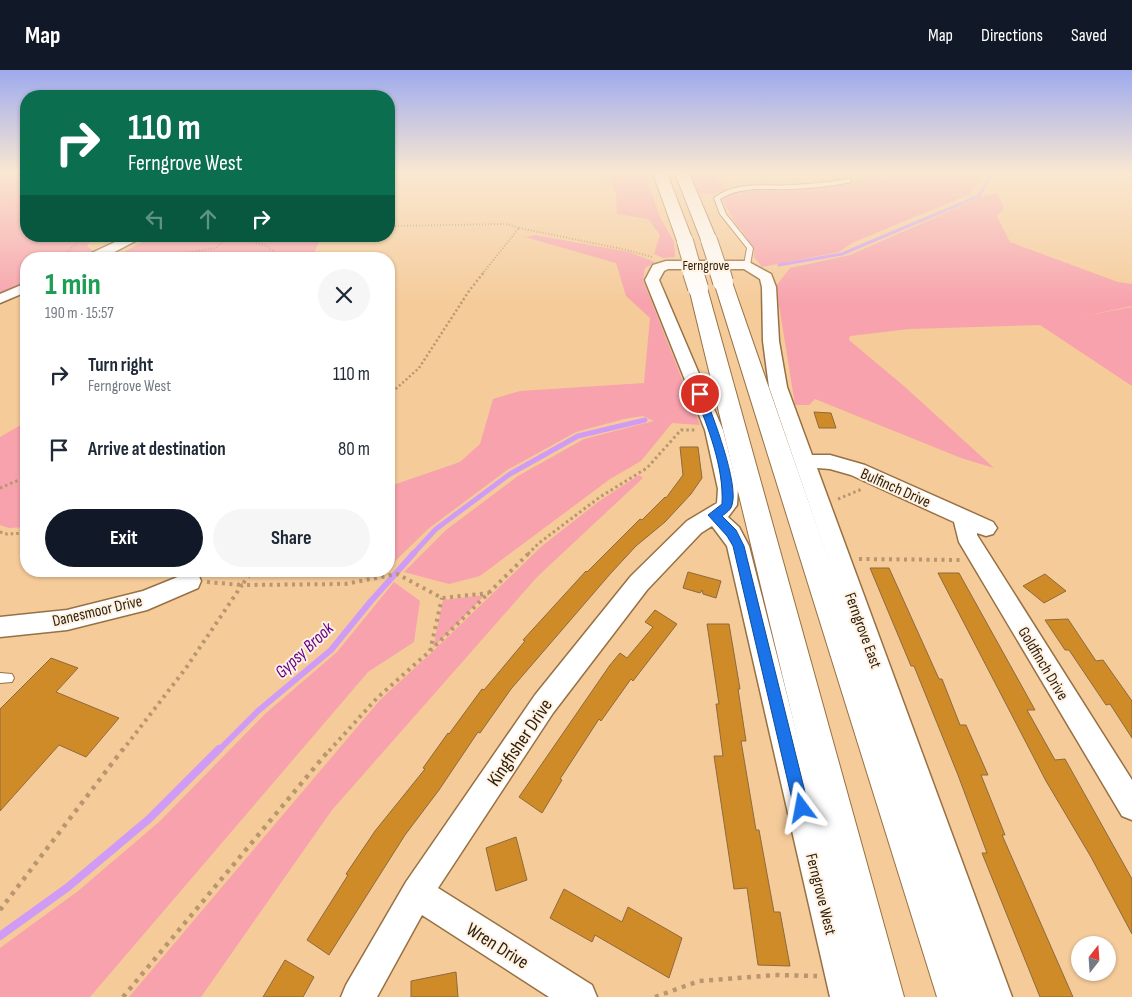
<!DOCTYPE html>
<html lang="en">
<head>
<meta charset="utf-8">
<style>
	:root { --surface:#fff; --page:#f6f6f7; --text:#1f2937; --muted:#747a83; --accent:#111827 }
	body { margin:0; font-family:"Sofia Sans Condensed",sans-serif; background:var(--page); color:var(--text); height:100vh; display:flex; flex-direction:column; font-size:19px; white-space:nowrap }
	* { box-sizing:border-box; margin:0 }
	p { font-size:16px; color:var(--muted) }
	.icon { flex:none; width:28px; height:28px; fill:none; stroke:currentColor; stroke-width:2; stroke-linecap:round; stroke-linejoin:round }
	.map { position:relative; flex:1; overflow:hidden }
	.panel { position:absolute; left:20px; top:182px; width:375px; height:325px; display:flex; flex-direction:column; background:var(--surface); border-radius:20px; box-shadow:0 1px 4px #0004 }
	.panel>* { flex:none }
	.guide { position:absolute; left:20px; top:20px; width:375px; height:152px; border-radius:20px; box-shadow:0 1px 4px #0004; background:#0b6e4f; color:#fff; overflow:hidden }
	.needle { width:32px; rotate:17deg }
	.tools { position:absolute; left:1071px; top:866px; display:grid; gap:10px }
	.tools a { display:grid; place-items:center; width:45px; height:45px; border-radius:50%; background:var(--surface); box-shadow:0 1px 4px #0004; font-size:25px }
	.pin { position:absolute; display:grid; place-items:center; width:42px; height:42px; color:#fff; margin:-21px; border:2px solid #fff; border-radius:50%; box-shadow:0 1px 5px #0007 }
	.me { position:absolute; width:55px; margin:-28px; rotate:347deg; stroke-linejoin:round; filter:drop-shadow(0 0 4px #0008) }
	.turn { display:flex; align-items:center; gap:18px; height:105px; padding:0 25px; font-size:22px }
	.turn .icon { width:65px; height:65px; stroke-width:2.5 }
	.turn b { display:block; font-size:35px; line-height:42px }
	.lanes { display:flex; align-items:center; height:48px; padding:0 25px; background:#0003; justify-content:center; gap:25px; direction:ltr }
	.lanes .off { opacity:.35 }
	.round { display:grid; place-items:center; flex:none; width:52px; height:52px; border-radius:26px; background:var(--page) }
	.summary { display:flex; align-items:center; justify-content:space-between; height:85px; padding:0 25px }
	h1 { font-size:30px; font-weight:700; line-height:38px; color:#1e9e55 }
	.primary-button { display:flex; gap:10px; margin-top:auto; padding:10px 25px }
	.primary-button a { flex:1; height:58px; border-radius:30px; background:var(--accent); color:#fff; font-size:20px; font-weight:700; line-height:58px; text-align:center }
	.primary-button a+a { background:var(--page); color:var(--text) }
	ul { padding:0; list-style:none }
	li { display:flex; align-items:center; gap:15px; height:75px; padding:0 25px }
	li div { flex:1 }
	li b { display:block; font-size:19px }
	li em { font-style:normal }
	header { display:flex; align-items:center; gap:30px; box-sizing:border-box; height:70px; padding:0 25px; background:var(--accent); color:#fff }
	header strong { font-size:24px }
	nav { display:flex; gap:28px; margin-inline-start:auto; font-size:18px }
	.map>svg:first-child { display:block }
	.green { fill:#f7a2ad }
	.lines { fill:none; stroke-linecap:round; stroke-linejoin:round }
	.stream-far3 { stroke:#d09bf4; stroke-width:3 }
	.stream-far2 { stroke:#d09bf4; stroke-width:5 }
	.stream-far1 { stroke:#d09bf4; stroke-width:6 }
	.stream { stroke:#d09bf4; stroke-width:8 }
	.building { fill:#ce8b28; stroke:#8f6a3c }
	.lane-casing { stroke:#977143; stroke-width:2 }
	.street-casing { stroke:#977143; stroke-width:3 }
	.highway-casing { stroke:#977143; stroke-width:2 }
	.path-far4 { stroke:#b8966e; stroke-width:2; stroke-dasharray:1 2; stroke-linecap:butt }
	.path-far3 { stroke:#b8966e; stroke-width:2.5; stroke-dasharray:2 2.5; stroke-linecap:butt }
	.path-far2 { stroke:#b8966e; stroke-width:3; stroke-dasharray:2.5 3; stroke-linecap:butt }
	.path-far1 { stroke:#b8966e; stroke-width:4; stroke-dasharray:3 4.5; stroke-linecap:butt }
	.path { stroke:#b8966e; stroke-width:4.5; stroke-dasharray:4 5.5; stroke-linecap:butt }
	.lane { fill:#fff; fill-rule:evenodd }
	.street { fill:#fff; fill-rule:evenodd }
	.highway { fill:#fff; fill-rule:evenodd }
	.highway-bridge-far1-casing { stroke:#977143; stroke-width:18; stroke-linecap:butt }
	.highway-bridge-casing { stroke:#977143; stroke-width:22; stroke-linecap:butt }
	.highway-bridge-far1 { stroke:#fff; stroke-width:16 }
	.highway-bridge { stroke:#fff; stroke-width:20 }
	.route { fill:#1a73e8; stroke:#114b97 }
	.labels { text-anchor:middle; stroke-width:4; stroke-linejoin:round; paint-order:stroke }
	.far-street-label { font-size:14px; fill:#2c1d09; stroke:#fff2e3 }
	.street-label { font-size:16px; fill:#2c1d09; stroke:#fff2e3 }
	.water-label { font-size:18px; font-style:italic; fill:#680192; stroke:#fff2e3 }
	.near-street-label { font-size:19px; fill:#2c1d09; stroke:#fff2e3 }
</style>
</head>
<body>
<header>
<strong>Map</strong>
<nav><a>Map</a><a>Directions</a><a>Saved</a></nav>
</header>
<div class="map">
<svg width="1132" height="927" viewBox="0 0 1132 927">
	<rect width="100%" height="100%" fill="#f5cb9a"/>
	<path class="green" d="M0,103H26V166H85L90,172L87,176L95,183L82,189H26V213L0,225Z
		M606,103H645L659,145L674,172L675,187L663,188L654,184L660,165L648,149L617,144L616,124Z
		M689,103H713L725,119L715,124L699,123Z
		M897,103H983L970,124L852,173L839,182L762,197L754,187V181L741,159L738,158L722,129L730,122L745,120L800,118L841,114L879,107L893,111L892,105Z
		M997,123L1004,138L997,146L1010,172L1118,212L1132,214V236L1085,246L1132,237V316L1040,255L909,259L850,266L849,270L905,317L994,398L961,388L815,329L809,335H795L776,216L790,198L850,185L984,126Z
		M518,165L526,167L535,165L629,182L655,192L645,198L643,210L700,355L672,353L641,391L610,409L480,506L449,514L404,502L446,460L518,406L584,369L654,351L643,346L624,349L576,362L507,400L428,459L389,497V434L393,415L460,392L480,374L493,329L520,321L644,313L650,248L626,226L616,193Z
		M153,166H322L311,189H125L122,183Z
		M26,352V457L9,458L0,455V367Z
		M639,405L643,408L537,507L332,740L201,927H129L380,630L429,585L542,476L598,432Z
		M394,512L420,531L414,572L368,602L90,927H0V878L78,821L159,752L265,644L337,582Z
		M485,525L433,578L443,530Z"/>
	<g class="lines">
		<path class="stream-far3" d="M779,195L842,184L979,126L992,103"/>
		<path class="stream-far2" d="M413,484L436,459L510,404L578,366L645,350"/>
		<path class="stream-far1" d="M218,681L258,641L331,580L371,531L414,483"/>
		<path class="stream" d="M0,866L68,817L149,749L219,679"/>
	</g>
	<path class="building" d="M814,342L831,343L836,358H819Z
		M680,377H698L702,408L691,424L665,452L636,476L611,503L511,619L480,663L478,662L439,720L405,765L329,885L307,870L348,805L346,804L375,761L425,699L423,698L448,663L449,664L482,619L484,620L525,571L523,570L586,501L587,502L640,449L642,450L665,427L666,428L683,405Z
		M870,498H889L939,609H942L960,655H966L988,705H981L1005,765H1002L1073,927H1040L982,783H987L958,705L914,596H911Z
		M688,502L721,511L716,528L703,524L702,520L700,523L683,518Z
		M938,503H959L1035,640H1027L1055,690L1065,689L1132,809V864L1091,787L1046,711Z
		M1045,504L1066,521L1044,533L1023,516Z
		M655,540L677,554L633,611L631,609L601,651L599,649L560,709L562,710L542,743L519,727L610,595L620,583L627,588L653,557L645,552Z
		M1068,549L1096,591L1103,590L1132,631V668L1110,634L1106,635L1069,580H1065L1045,550Z
		M707,554H729L740,619H738L746,671H741L756,760H759L774,842H780L790,896L758,895L747,818L734,819L714,686H723L716,634H719Z
		M51,588L78,598L56,622L119,648L86,687L59,675L0,741V639Z
		M516,767L527,810L496,821L486,778Z
		M564,819L622,852L628,837L682,868L669,908L595,865L592,872L550,848Z
		M285,890L314,907L303,927H263Z
		M456,902L458,927H411V911Z"/>
	<g class="lines">
		<g class="lane-casing">
			<path id="lane" d="M849,109L851,110V112C832,116 812,118 792,119C768,120 742,115 720,129L726,144L753,178L750,195L747,197L744,195L747,178L720,144L714,128C736,110 768,117 794,115C813,114 831,112 849,109Z
				M0,603L12,604L14,608L12,612L0,613Z"/>
		</g>
		<g class="street-casing">
			<path id="street" d="M128,166H145L101,189H83L85,186Z
				M666,191H747L771,204L776,217L779,271L787,317L812,385H830L865,395L993,452L997,458L993,464L986,466L977,463V465L1132,710V750L1122,746L959,472L954,452L851,405L830,399L817,398L1012,927H978L769,317L763,271L762,217L760,209L744,199H668L664,201L659,210L723,360L738,419L737,435L728,447L739,457L749,476L864,927H830L727,476L712,456L701,463L647,520L553,643L438,818L592,915L597,927H549L422,845L377,927H341L346,915L406,812L535,625L631,506L687,451L717,433L718,419L705,360L645,210L653,195Z
				M26,213V222L0,233V224Z
				M190,502L198,504L201,511L198,518L147,540L67,560L0,567V547L67,540L143,521Z"/>
		</g>
		<g class="highway-casing">
			<path id="highway" d="M653,103H667L693,171L691,175H679L677,171Z
				M675,103H689L717,170L715,174H703L701,170Z
				M723,207L729,208L732,212L981,927H937L714,212L717,208Z
				M698,212L705,214L707,218L904,927H860L689,218L691,214Z"/>
		</g>
		<path class="path-far4" d="M0,106L26,105
			M857,109L881,106L878,103
			M389,156L507,154L519,158L483,203
			M519,158L627,180L652,187
			M89,166L97,171
			M233,166L267,176L283,189
			M130,184H178L216,178L229,166
			M61,189L83,166"/>
		<path class="path-far3" d="M389,325L419,298L469,221L484,202"/>
		<path class="path-far2" d="M0,418L26,407
			M838,429L862,419
			M0,462L7,464L26,463
			M528,484L539,473L600,427L647,398L681,360H696"/>
		<path class="path-far1" d="M859,489L960,490
			M207,512L242,515L252,501
			M430,581L442,528
			M122,681L186,598L242,515L345,514L397,504L442,528L489,523
			M329,681L377,628L430,581L529,483"/>
		<path class="path" d="M0,840L123,679
			M123,927L330,679
			M655,927L699,911L775,905L817,906"/>
		<use href="#lane" class="lane"/>
		<use href="#street" class="street"/>
		<use href="#highway" class="highway"/>
		<g class="highway-bridge-far1-casing">
			<path id="highway-bridge-far1" d="M709,170L720,203
				M685,171L694,203"/>
		</g>
		<g class="highway-bridge-casing">
			<path id="highway-bridge" d="M693,202L698,218
				M720,202L723,212"/>
		</g>
		<use href="#highway-bridge-far1" class="highway-bridge-far1"/>
		<use href="#highway-bridge" class="highway-bridge"/>
	</g>
	<linearGradient id="sky" x2="0" y2="1"><stop stop-color="#9eaaed"/><stop offset="0.44" stop-color="#fae8d2"/><stop offset="1" stop-color="#fae8d2" stop-opacity="0"/></linearGradient>
	<rect width="1132" height="233" fill="url(#sky)"/>
	<path class="route" d="M700,321L704,324C713,346 739,414 732,435C731,440 726,443 722,446L736,460L744,476L809,738L807,744L802,746L796,744L794,738L733,476L727,466L708,445L722,434C724,397 708,358 695,324Z"/>
	<g class="labels">
		<g class="far-street-label">
			<text x="706" y="200">Ferngrove</text>
		</g>
		<g class="street-label">
			<text transform="translate(896 417) rotate(24)" y="6">Bulfinch Drive</text>
			<text transform="translate(97 540) rotate(-13)" y="6">Danesmoor Drive</text>
			<text transform="translate(864 560) rotate(70)" y="6">Ferngrove East</text>
			<text transform="translate(1044 593) rotate(59)" y="6">Goldfinch Drive</text>
			<text transform="translate(822 824) rotate(76)" y="6">Ferngrove West</text>
		</g>
		<g class="water-label">
			<text transform="translate(304 580) rotate(-43)" y="6">Gypsy Brook</text>
		</g>
		<g class="near-street-label">
			<text transform="translate(519 672) rotate(-56)" y="7">Kingfisher Drive</text>
			<text transform="translate(498 875) rotate(32)" y="7">Wren Drive</text>
		</g>
	</g>
</svg>
<div class="tools">
<a><svg class="needle" viewBox="-14 -14 28 28"><path d="M0-13l5 13h-10z" fill="#e53935"/><path d="M0 13l5-13h-10z" fill="#747a83"/></svg></a>
</div>
<div class="pin" style="left:700px;top:324px;background:#d93025"><svg class="icon" aria-label="arrive" viewBox="0 0 24 24"><path d="M6 21V4h12l-3 4 3 4H6"/></svg></div>
<svg class="me" style="left:802px;top:738px" viewBox="-20 -20 40 40"><path d="M0-17L14 15 0 8-14 15z" fill="#1a73e8" stroke="#fff" stroke-width="4"/></svg>
<div class="guide">
<div class="turn"><svg class="icon" aria-label="right" viewBox="0 0 24 24"><path d="M7 20v-9h11M14 6l5 5-5 5"/></svg><div><b>110 m</b>Ferngrove West</div></div>
<div class="lanes"><svg class="icon off" aria-label="left" viewBox="0 0 24 24"><path d="M17 20v-9H6M10 6l-5 5 5 5"/></svg><svg class="icon off" aria-label="ahead" viewBox="0 0 24 24"><path d="M12 20V5M6 11l6-6 6 6"/></svg><svg class="icon" aria-label="right" viewBox="0 0 24 24"><path d="M7 20v-9h11M14 6l5 5-5 5"/></svg></div>
</div>
<section class="panel">
<div class="summary"><div><h1>1 min</h1><p>190 m · 15:57</p></div><a class="round"><svg class="icon" aria-label="close" viewBox="0 0 24 24"><path d="M6 6l12 12M18 6L6 18"/></svg></a></div>
<ul>
<li><svg class="icon" aria-label="right" viewBox="0 0 24 24"><path d="M7 20v-9h11M14 6l5 5-5 5"/></svg><div><b>Turn right</b><p>Ferngrove West</p></div><em>110 m</em></li>
<li><svg class="icon" aria-label="arrive" viewBox="0 0 24 24"><path d="M6 21V4h12l-3 4 3 4H6"/></svg><div><b>Arrive at destination</b></div><em>80 m</em></li>
</ul>
<div class="primary-button"><a>Exit</a><a>Share</a></div>
</section>
</div>
</body>
</html>
